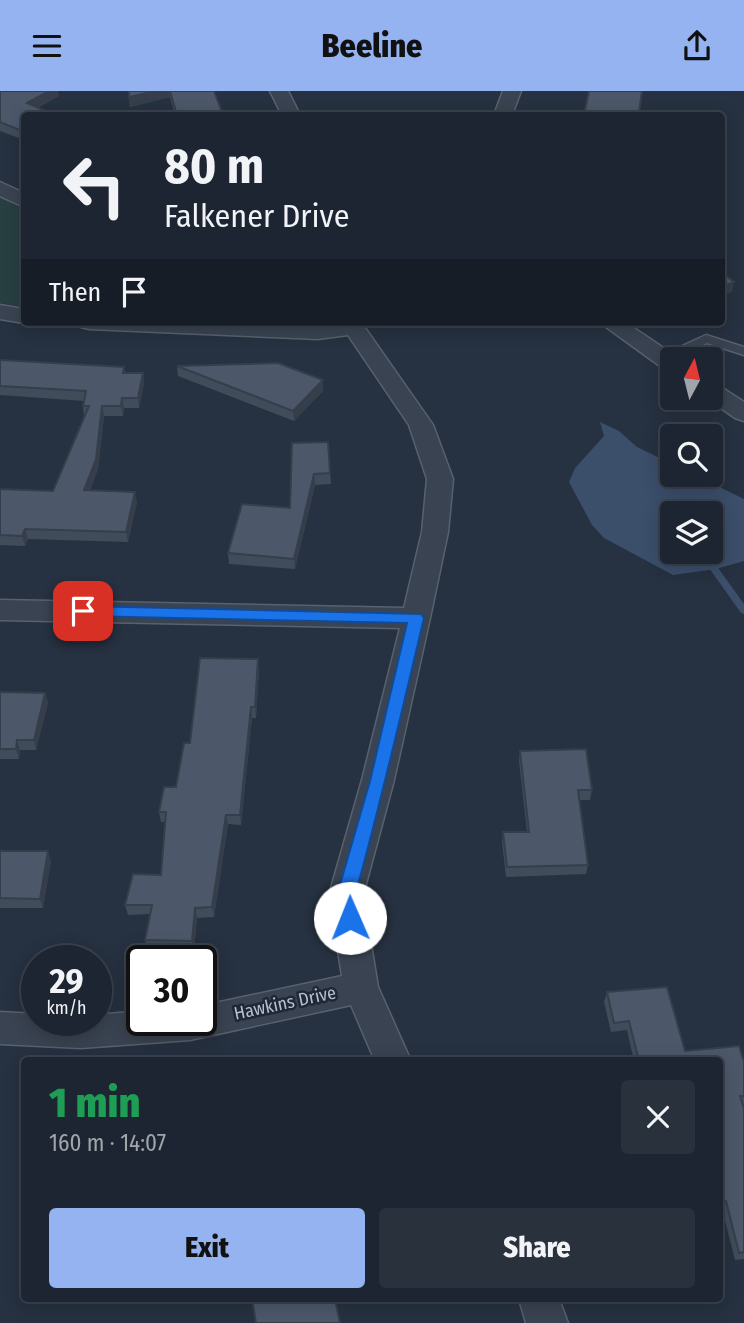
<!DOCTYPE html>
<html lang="en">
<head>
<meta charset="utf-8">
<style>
	:root { --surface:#1c2531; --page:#29313d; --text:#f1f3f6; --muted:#a0a5ab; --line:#3a424d; --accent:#95b2f1 }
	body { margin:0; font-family:"Fira Sans Condensed",sans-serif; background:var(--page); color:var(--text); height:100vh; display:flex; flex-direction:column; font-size:26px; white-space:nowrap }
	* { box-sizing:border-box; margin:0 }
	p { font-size:23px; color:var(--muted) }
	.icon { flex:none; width:38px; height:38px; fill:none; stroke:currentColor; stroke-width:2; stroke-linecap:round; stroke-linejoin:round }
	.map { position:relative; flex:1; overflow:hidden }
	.details { position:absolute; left:21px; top:966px; width:702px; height:245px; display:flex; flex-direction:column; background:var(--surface); border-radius:7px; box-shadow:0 4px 18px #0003,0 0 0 2px var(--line) }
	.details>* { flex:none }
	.banner { position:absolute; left:21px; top:21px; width:704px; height:214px; border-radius:7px; box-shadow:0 4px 18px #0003,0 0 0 2px var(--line); background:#1c2531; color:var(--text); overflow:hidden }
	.needle { width:46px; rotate:7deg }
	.buttons { position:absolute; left:660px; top:256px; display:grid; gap:14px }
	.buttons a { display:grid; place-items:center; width:63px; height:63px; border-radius:7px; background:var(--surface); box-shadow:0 4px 18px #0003,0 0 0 2px var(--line); font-size:35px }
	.speed { position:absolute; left:21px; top:854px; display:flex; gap:14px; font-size:35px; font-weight:700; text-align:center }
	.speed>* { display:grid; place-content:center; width:91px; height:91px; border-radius:50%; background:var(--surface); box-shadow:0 4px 18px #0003,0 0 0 2px var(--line); line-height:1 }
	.speed small { font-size:18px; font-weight:400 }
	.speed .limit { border:4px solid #111; border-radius:10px; background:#fff; color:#111 }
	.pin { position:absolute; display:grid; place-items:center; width:60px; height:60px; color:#fff; margin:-30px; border-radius:14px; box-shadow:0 4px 10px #0006 }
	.me { position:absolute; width:77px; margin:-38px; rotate:359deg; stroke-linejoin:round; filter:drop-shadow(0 0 5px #0008) }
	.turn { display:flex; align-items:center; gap:24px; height:147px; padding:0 28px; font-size:32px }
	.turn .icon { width:91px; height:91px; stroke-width:2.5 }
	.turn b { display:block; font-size:49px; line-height:60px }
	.then { display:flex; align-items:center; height:66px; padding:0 28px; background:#0003; gap:14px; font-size:26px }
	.round { display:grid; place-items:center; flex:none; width:74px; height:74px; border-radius:7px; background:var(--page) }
	.overview { display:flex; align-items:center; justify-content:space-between; height:119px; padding:0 28px }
	h1 { font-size:42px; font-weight:800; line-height:52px; color:#1e9e55 }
	.action { display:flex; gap:14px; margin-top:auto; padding:14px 28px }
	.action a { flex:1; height:80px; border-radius:7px; background:var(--accent); color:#111; font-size:28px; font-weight:800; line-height:80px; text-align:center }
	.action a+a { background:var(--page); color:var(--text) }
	header { display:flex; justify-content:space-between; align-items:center; height:91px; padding:0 28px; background:var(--accent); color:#111; font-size:32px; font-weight:800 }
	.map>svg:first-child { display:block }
	.green { fill:#283f42 }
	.water { fill:#3b4e6a; fill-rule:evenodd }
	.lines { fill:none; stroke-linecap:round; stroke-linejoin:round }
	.stream { fill:#3b4e6a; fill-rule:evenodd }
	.lane-casing { stroke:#58616e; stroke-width:3 }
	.street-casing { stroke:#58616e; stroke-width:3 }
	.lane { fill:#3a4351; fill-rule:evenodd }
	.street { fill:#3a4351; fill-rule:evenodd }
	.wall { fill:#414c5b }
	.shaded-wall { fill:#353e4a }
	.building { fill:#4c586a; stroke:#353e4a; stroke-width:2 }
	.route { fill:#1a73e8; stroke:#114b97; stroke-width:2 }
	.labels { text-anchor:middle; stroke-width:5; stroke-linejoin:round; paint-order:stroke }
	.street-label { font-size:18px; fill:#b7becb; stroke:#1f2836 }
</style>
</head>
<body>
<header><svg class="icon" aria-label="menu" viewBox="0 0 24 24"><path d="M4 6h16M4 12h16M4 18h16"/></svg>Beeline<svg class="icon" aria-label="share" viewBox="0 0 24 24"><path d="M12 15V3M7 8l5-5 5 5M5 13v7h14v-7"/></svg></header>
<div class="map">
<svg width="744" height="1232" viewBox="0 0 744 1232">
	<rect width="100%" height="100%" fill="#263141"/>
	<path class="green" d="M0,106L24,119V216L0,212Z"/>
	<path class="water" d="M600,331L619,340L637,356L672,373V383H693L744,408V470L716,478L673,484L604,447L592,434L569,391L575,377L604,345ZM672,422H710V460H672Z"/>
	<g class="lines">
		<path class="stream" d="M697,460H706L744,513V523L741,522Z"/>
		<g class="lane-casing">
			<path id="lane" d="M706,244L744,256V264L707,252L666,270H658L656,267Z"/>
		</g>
		<g class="street-casing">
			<path id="street" d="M270,0H288L300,24H282Z
				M503,0H521L512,24H494Z
				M0,91L24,102V116L0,105Z
				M0,214L24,218V231H27L24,232L0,228Z
				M78,231H246L318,234L361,231L433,334L453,388L448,441L430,527L394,689L363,804L378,896L411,970H375L351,914L190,949L81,957L0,953V921L37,923V929H96V924L142,920V929H201V915L342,885L329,804L362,689L400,537L0,529V509L404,517L422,441L427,388L409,334L348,244L318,248L89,238L81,236Z
				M599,231H625L680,268H672V280L664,278Z
				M710,292L718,294L744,311V330L735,327L705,306H710Z
				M519,1208H559L568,1232H526Z"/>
		</g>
		<use href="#lane" class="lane"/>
		<use href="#street" class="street"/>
	</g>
	<path class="wall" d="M0,0L59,5L24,24V49L0,40Z
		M129,0H214L223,24H175L170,6L130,16Z
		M642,0L638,24H584Z
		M0,269L124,276L125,282H143L144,292L139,317H124L123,325H104L98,378L90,399L137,411L128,451L28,448L25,455L0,454V398L53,400L84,325L83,315L84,310L0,304Z
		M177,275L323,289V300L294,330L178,285Z
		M328,351L331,393L315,394L295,478L229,473L228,462L290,417Z
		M259,578L256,627H252L241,734L228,733L214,826L197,827L194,859L147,858L145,849L150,823L128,824L125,814L161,784L165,731H161L159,721L176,696L190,652Z
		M0,601L45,602L48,612L36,659H20L19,668H0Z
		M520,660L592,699L590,709H579L588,774L586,783L506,786L502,751L503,741H527L519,670Z
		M0,760L51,770L43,817H0Z
		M607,901L685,960L744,971V1013L743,1014L744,1018V1168L735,1169L722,1118H719V970H634L627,939L611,941L604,911Z"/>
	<path class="shaded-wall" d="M49,0H58L59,5L28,21L27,12Z
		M155,0H169L170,6L130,16L129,6Z
		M222,21L223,24H212V22Z
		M725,166L723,176L721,177V167Z
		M734,191L732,201L721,205V196Z
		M143,282L144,292L139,317L138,307Z
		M323,289V300L294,330L293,320Z
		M122,307L124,317L123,325L121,315Z
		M102,315L104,325L98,378L86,409L84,399Z
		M314,383L315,394L295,478L294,468Z
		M135,401L137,411L128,451L126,441Z
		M25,438L28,448L25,455L22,445Z
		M258,568L259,578L256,627L255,616Z
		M45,602L48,612L36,659L34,649Z
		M251,616L252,627L241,734L240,724Z
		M17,649L20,659L19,668L16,658Z
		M226,724L228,733L214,826L212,816Z
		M48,760L51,770L43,817L40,808Z
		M195,817L197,827L194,859L192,850Z"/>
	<path class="building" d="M0,0H49L27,12L55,24H24V41L0,31Z
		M129,0H155L129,6Z
		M170,0H214L222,21L212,22L213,24H177Z
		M589,0H642L639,22L624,21L623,24H584Z
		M721,181L734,191L721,196Z
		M0,269L124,276L123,282H143L138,307H122L121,315H102L96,368L84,399L135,401L126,441L25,438L22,445L0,444V398L53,400L89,315H83L86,300L0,295Z
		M278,272L323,289L293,320L177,275Z
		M328,351L330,382L314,383L294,468L228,462L242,413L290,417L292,352Z
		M200,567L258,568L255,616H251L240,724H226L212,816L195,817L192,850L145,849L152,814H125L133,783L161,784L166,721H159L164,696H176L184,652H190Z
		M0,601L45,602L34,649H17L16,658H0Z
		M586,658L592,699H578L588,774L507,776L503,741H529L520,660Z
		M0,760H48L40,808L0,807Z
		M667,896L685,960L739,955L744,971V1005H740L744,1018V1161L739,1162L726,1110H719V970H639L629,930L614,932L607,901Z
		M252,1208H335L340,1232H256Z"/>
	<path class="route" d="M83,515L421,523L424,527C403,615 383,703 359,790C355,805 361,822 356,832L350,835L344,832L337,804L370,690L407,532L83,525L76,520Z"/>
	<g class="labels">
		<g class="street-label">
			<text transform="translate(285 912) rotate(-12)" y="6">Hawkins Drive</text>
		</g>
	</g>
</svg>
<div class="buttons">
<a><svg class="needle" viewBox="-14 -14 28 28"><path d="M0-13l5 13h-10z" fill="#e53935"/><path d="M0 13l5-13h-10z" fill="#a0a5ab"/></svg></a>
<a><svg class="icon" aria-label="search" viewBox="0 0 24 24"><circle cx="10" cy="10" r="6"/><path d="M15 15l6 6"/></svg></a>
<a><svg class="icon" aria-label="layers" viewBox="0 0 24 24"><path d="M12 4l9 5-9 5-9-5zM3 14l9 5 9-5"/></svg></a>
</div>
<div class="speed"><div>29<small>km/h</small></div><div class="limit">30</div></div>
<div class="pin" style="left:83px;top:520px;background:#d93025"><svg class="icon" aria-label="arrive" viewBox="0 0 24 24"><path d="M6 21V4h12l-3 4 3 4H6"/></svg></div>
<svg class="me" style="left:350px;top:827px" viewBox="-20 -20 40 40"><circle r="19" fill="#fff"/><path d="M0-13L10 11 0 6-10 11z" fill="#1a73e8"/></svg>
<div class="banner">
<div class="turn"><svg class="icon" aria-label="left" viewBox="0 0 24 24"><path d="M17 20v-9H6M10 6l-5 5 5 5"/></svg><div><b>80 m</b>Falkener Drive</div></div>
<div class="then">Then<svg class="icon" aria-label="arrive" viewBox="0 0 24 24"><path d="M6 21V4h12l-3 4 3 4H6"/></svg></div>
</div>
<section class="details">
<div class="overview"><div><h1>1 min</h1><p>160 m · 14:07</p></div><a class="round"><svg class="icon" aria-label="close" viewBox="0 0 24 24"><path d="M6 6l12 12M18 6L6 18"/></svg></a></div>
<div class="action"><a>Exit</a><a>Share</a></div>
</section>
</div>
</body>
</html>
